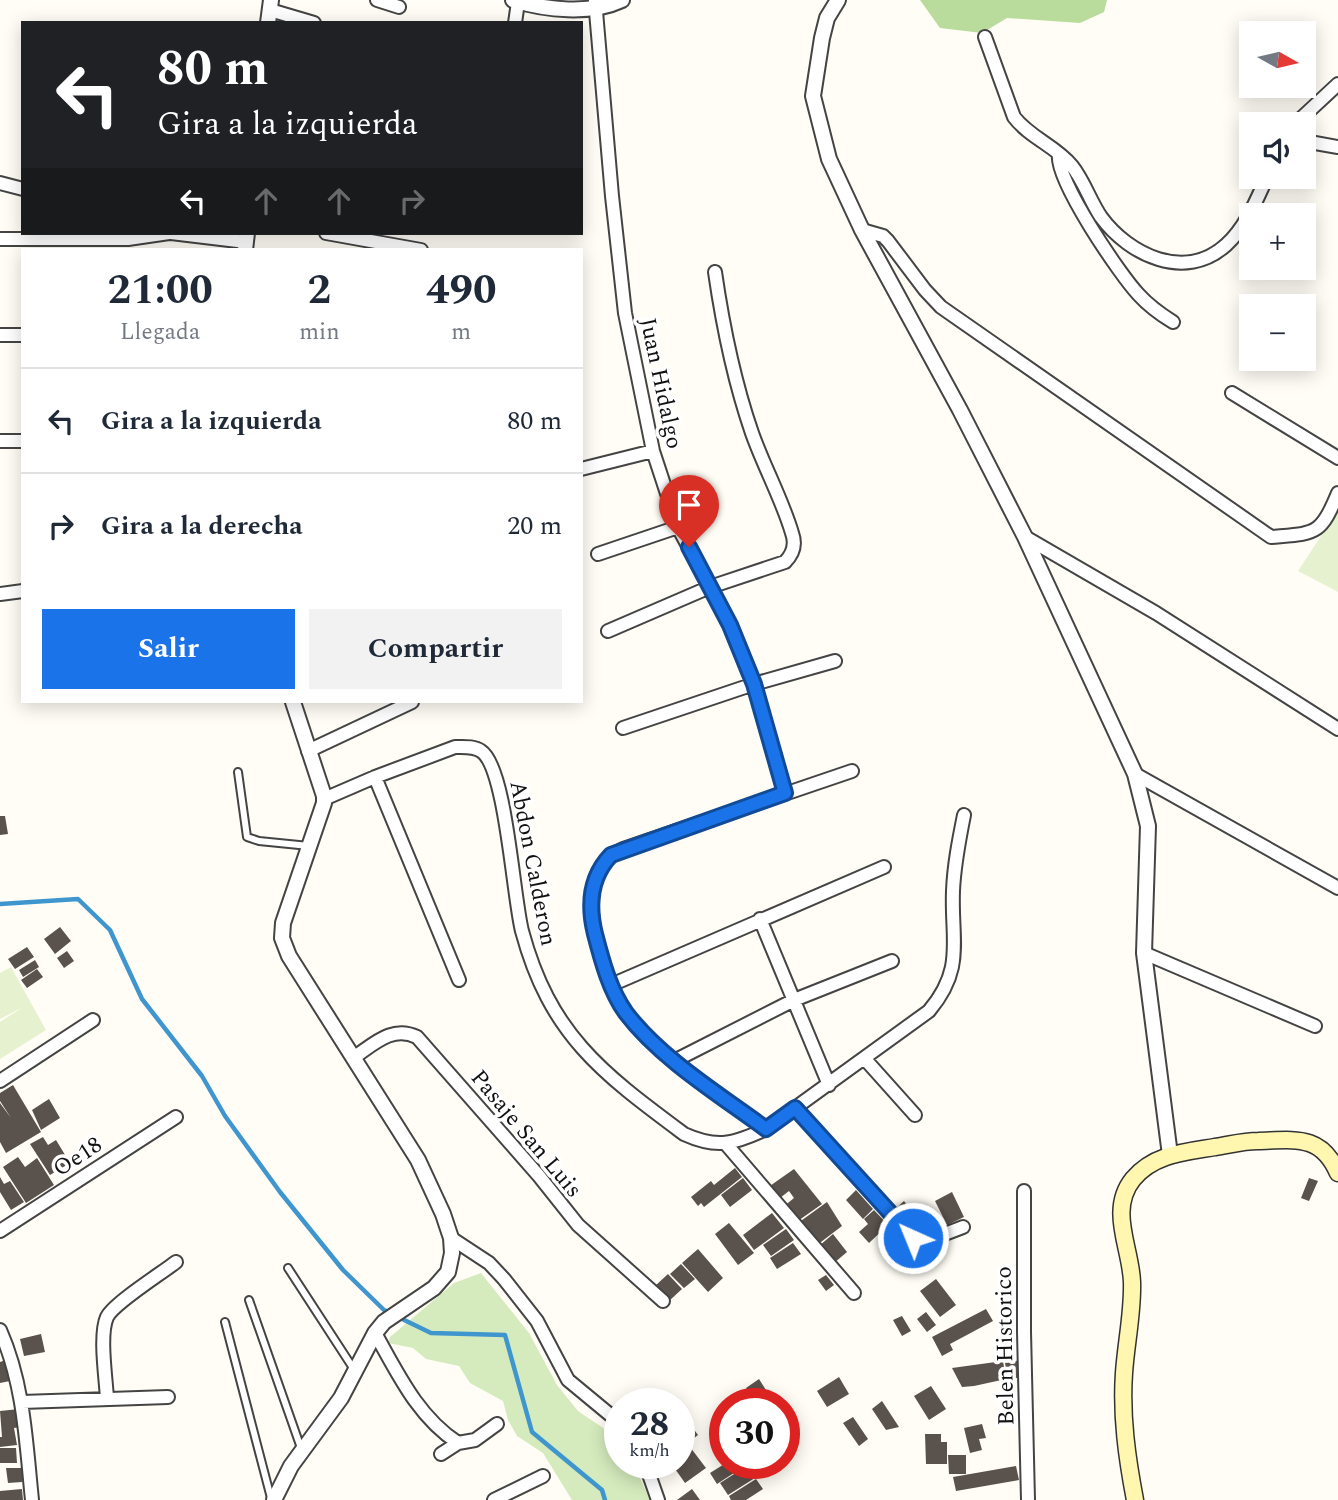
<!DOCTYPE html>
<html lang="es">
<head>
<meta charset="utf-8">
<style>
	:root { --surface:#fff; --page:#f2f2f3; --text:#1f2937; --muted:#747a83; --line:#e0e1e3; --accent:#1a73e8 }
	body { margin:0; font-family:Spectral,serif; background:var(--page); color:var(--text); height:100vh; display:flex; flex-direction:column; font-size:26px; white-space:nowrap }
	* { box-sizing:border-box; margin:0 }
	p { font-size:23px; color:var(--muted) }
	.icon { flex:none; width:38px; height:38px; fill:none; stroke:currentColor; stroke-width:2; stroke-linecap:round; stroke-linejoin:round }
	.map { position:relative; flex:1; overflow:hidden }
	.drawer { position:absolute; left:21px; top:248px; width:562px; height:455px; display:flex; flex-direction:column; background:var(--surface); border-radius:0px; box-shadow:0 4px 18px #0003 }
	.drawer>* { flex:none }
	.banner { position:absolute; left:21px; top:21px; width:562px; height:214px; border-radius:0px; box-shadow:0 4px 18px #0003; background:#202124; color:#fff; overflow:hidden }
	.needle { width:46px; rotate:98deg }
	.tools { position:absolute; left:1239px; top:21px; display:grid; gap:14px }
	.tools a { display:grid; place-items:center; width:77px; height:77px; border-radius:0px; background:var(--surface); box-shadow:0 4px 18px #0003; font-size:35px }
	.speed { position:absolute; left:604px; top:1388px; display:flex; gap:14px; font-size:35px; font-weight:700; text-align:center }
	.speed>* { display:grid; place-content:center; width:91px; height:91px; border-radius:50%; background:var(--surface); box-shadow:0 4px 18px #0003; line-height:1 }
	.speed small { font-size:18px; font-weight:400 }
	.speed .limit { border:10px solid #d22; background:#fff; color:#111 }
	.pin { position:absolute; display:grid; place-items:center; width:60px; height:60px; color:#fff; margin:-72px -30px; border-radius:50% 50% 50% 0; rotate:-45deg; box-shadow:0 0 7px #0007 }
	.pin .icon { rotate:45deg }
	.me { position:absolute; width:77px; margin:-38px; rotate:316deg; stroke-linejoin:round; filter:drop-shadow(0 0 5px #0008) }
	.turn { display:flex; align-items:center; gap:24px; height:147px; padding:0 21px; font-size:32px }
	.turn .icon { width:91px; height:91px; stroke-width:2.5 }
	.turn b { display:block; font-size:49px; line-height:60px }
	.lanes { display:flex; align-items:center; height:66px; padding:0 21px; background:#0003; justify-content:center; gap:35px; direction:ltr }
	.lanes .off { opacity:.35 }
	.eta { display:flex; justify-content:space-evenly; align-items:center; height:119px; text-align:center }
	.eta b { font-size:42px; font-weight:700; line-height:49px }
	.button { display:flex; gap:14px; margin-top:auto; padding:14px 21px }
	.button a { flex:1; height:80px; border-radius:0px; background:var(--accent); color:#fff; font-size:28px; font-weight:700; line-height:80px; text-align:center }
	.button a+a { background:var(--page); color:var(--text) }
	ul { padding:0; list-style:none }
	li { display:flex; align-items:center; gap:21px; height:105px; padding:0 21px; border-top:2px solid var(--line) }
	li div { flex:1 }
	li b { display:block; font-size:26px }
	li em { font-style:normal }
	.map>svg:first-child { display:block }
	.green { fill:#d5ebbd }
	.forest { fill:#b9dc9c }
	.pitch { fill:#e6f2cf }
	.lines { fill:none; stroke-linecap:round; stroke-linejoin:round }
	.stream { stroke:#3f96cf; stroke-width:4.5 }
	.building { fill:#5a524d }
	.service-casing { stroke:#444; stroke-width:10 }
	.minor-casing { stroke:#444; stroke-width:16 }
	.tertiary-casing { stroke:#444; stroke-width:18 }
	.secondary-casing { stroke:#333; stroke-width:19 }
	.service { stroke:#fff; stroke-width:6 }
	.minor { stroke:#fff; stroke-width:12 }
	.tertiary { stroke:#fff; stroke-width:14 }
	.secondary { stroke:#fff6b0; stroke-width:16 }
	.route-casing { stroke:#114b97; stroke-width:18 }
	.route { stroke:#1a73e8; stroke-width:12 }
	.labels { text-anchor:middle; stroke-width:7; stroke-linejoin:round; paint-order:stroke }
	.street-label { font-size:23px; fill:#111; stroke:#fff }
</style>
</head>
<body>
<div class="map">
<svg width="1338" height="1500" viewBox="0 0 1338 1500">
	<rect width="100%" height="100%" fill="#fffdf5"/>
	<path class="green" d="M481,1273L529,1333L557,1385L578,1411L609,1432L619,1444L620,1463H633L650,1500H572L543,1453L517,1436L508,1420L503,1401L470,1383L459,1366L426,1359L413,1348L388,1343L390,1337L454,1283Z"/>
	<path class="forest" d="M920,0H1107L1104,12L1080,23L1007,18L982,33L940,28Z"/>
	<path class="pitch" d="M1338,510V592L1298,571Z
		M11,967L46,1030L0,1059V1022L23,1007L0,1019V973Z"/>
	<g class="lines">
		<path class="stream" d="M0,904L78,899L110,930L142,999L202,1076L225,1116L280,1192L343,1270L384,1310L391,1313
			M398,1317L431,1333L505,1335L532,1432L602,1490L605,1500"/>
	</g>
	<path class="building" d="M0,816H5L8,834L0,835Z
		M60,927L71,941L55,954L44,939Z
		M27,947L34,957L15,969L8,959Z
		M67,951L74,961L64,968L57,958Z
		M35,960L39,967L23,977L19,970Z
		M37,969L43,977L27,988L21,980Z
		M13,1085L41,1132L6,1153L0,1142V1103L11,1118L0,1101V1093Z
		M49,1099L60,1118L41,1130L32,1110Z
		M43,1137L48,1145L56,1140L70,1163L50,1175L30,1144Z
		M18,1157L25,1167L37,1158L54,1185L26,1203L3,1167Z
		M735,1168L742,1177L704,1207L701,1203L698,1206L691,1197L711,1181L714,1185Z
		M794,1169L822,1204L795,1223L783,1207L794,1198L789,1191L776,1201L767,1188Z
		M0,1177L4,1184L10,1181L24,1202L11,1210L0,1192Z
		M743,1178L752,1190L730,1207L721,1195Z
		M1309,1178L1318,1181L1309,1201L1301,1198Z
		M856,1190L873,1209L863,1219L846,1200Z
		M952,1192L964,1217L947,1225L935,1201Z
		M904,1201L916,1217L905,1226L893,1211Z
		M827,1202L842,1226L817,1245L798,1223Z
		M874,1210L888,1225L869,1243L859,1232L868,1224L864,1219Z
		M772,1213L784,1228L754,1250L743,1235Z
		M922,1219L929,1231L918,1238L911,1226Z
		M729,1223L754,1253L738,1265L715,1234Z
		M786,1229L794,1240L771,1256L763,1245Z
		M833,1234L847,1252L834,1263L819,1246Z
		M793,1243L801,1254L777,1269L770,1258Z
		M698,1249L723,1278L708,1292L682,1263Z
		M681,1264L695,1279L684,1288L670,1274Z
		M668,1274L682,1289L669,1301L655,1286Z
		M826,1275L834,1285L826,1291L818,1280Z
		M936,1279L956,1305L940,1317L920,1291Z
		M986,1309L993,1321L950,1344L953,1350L942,1356L932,1337Z
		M926,1312L936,1325L927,1332L917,1319Z
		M902,1316L911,1331L902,1336L893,1320Z
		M41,1334L45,1352L24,1356L20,1339Z
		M6,1360L10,1381L0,1383V1362Z
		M1020,1360L1023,1377L1008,1379L1005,1363Z
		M1003,1361L1006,1379L974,1386L962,1387L952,1368Z
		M839,1377L849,1394L827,1407L817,1391Z
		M759,1379L771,1398L762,1404H756L746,1388Z
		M931,1386L946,1409L929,1420L914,1396Z
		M882,1401L899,1427L886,1430L872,1409Z
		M19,1409L21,1427L14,1428L17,1445L0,1447V1437H2L0,1411Z
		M684,1416L698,1435L679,1450V1419Z
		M853,1417L868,1439L859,1446L843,1423Z
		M982,1424L986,1438L979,1439L982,1450L970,1453L964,1428Z
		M925,1434H941V1442H947V1464H926Z
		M690,1447L706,1468L685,1483L673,1466L680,1461L679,1456Z
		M0,1448H16L17,1463H0Z
		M948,1455H966V1474H949Z
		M726,1463H736L740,1469L717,1484L710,1473Z
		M750,1464L758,1476L728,1495L720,1483Z
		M1016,1466L1019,1480L956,1491L953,1477Z
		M6,1468H22V1482L8,1483Z
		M756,1479L763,1489L746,1500H731L729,1496Z
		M22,1489L23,1500H0V1491Z
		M692,1489L700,1500H677Z"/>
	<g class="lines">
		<g class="service-casing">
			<path id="service" d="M238,772L247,837L259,841L309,846
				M288,1268L355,1371
				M249,1300L301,1448
				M225,1322L271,1498"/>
		</g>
		<g class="minor-casing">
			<path id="minor" d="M377,0L399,7
				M595,0L612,196L625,313L653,451L678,527L730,625L754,684L785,793
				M270,10L314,23
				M515,23L518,2
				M985,37L1014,117C1030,138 1056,146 1072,166C1084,181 1090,201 1101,217C1129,255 1185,282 1226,245C1246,227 1256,201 1267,177
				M1295,124L1338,84
				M1304,141L1338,147
				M1059,154C1054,178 1120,275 1139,295C1149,306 1160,314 1173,322
				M0,183L23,189
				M862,230L883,236L888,241L925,290L941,307L1271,537C1316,533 1320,536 1338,493
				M171,233L246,242
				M326,233L421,250
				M0,239H128L169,233
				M0,335H23
				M1232,393L1338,458
				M0,441H23
				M581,469L653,451
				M1025,537L1156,613L1338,729
				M598,554L678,527
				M0,594L23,591
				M608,631L710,587L785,562C793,554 796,544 792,533C782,499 764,467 752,433C734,381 723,327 715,272
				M623,728L754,684L835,661
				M308,751L412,702
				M1135,774L1338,888
				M375,777L459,980
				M324,799L375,777L455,747C464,747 474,746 481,751C506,767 513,896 522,931C550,1035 602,1073 684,1134C717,1149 734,1144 766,1129L929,1011C965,968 951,941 953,891C954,865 959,840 964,815
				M760,919L829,1085
				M1144,953L1315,1026
				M611,985L884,867
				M353,1058C374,1044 392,1025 417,1037L539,1176L578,1225L663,1301
				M864,1058L915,1115
				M674,1061L794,1000L892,961
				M0,1081L93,1020
				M795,1108L913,1238L929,1240L963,1227
				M766,1129C724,1098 654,1054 625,1012C613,994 604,969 599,948C595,934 591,920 592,905C592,879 599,860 623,849L852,771
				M726,1144L854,1293
				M1024,1191V1332L1028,1500
				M0,1231L176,1117
				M451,1238L489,1263L504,1279L537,1321L568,1380L620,1423
				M0,1330C24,1384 26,1442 32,1500
				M375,1333C398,1374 418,1417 458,1443
				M107,1399C106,1378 99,1335 107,1317C114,1303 162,1273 176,1262
				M22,1402L168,1397
				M441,1454L458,1443L475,1440L497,1424
				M645,1463L658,1500
				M494,1500L543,1476"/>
		</g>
		<g class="tertiary-casing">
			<path id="tertiary" d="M513,0C546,10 590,15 622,0
				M838,0L827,18L822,38L813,96L829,159L862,230L960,410L1025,537L1135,774L1148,826L1144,953L1170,1155
				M268,23L271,0
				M245,250L247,233
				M274,1500L291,1466L341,1398L375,1333L384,1322L434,1288L448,1272L452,1253L451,1238L443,1214L418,1160L289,956L282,938L283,923L324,803V796L293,702"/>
		</g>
		<g class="secondary-casing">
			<path id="secondary" d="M1135,1500C1127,1458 1121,1416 1124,1373C1126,1343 1133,1312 1132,1282C1131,1248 1108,1210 1133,1179C1154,1154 1185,1152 1215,1147C1229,1145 1243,1141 1258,1141C1295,1140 1321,1134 1338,1173"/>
		</g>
		<use href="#service" class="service"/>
		<use href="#minor" class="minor"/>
		<use href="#tertiary" class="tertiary"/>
		<use href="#secondary" class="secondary"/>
	</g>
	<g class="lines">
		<g class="route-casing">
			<path id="route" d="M689,547L730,625L754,684L785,793L611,855C590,877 588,906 595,934C602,961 610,991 626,1013C661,1059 720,1095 766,1129L795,1108L913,1238"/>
		</g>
		<use href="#route" class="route"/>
	</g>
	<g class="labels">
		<g class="street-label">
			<text transform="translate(662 383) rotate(78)" y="8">Juan Hidalgo</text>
			<text transform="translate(534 863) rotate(79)" y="8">Abdon Calderon</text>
			<text transform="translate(527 1133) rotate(50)" y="8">Pasaje San Luis</text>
			<text transform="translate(77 1156) rotate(-33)" y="8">Oe18</text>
			<text transform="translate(1004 1346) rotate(-91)" y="8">Belen Historico</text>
		</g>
	</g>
</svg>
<div class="tools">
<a><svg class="needle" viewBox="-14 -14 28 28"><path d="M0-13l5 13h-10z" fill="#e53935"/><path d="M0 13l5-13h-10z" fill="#747a83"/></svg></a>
<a><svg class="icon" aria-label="sound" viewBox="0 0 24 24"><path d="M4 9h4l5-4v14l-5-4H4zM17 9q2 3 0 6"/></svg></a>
<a>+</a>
<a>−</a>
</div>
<div class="speed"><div>28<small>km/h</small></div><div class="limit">30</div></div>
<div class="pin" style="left:689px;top:547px;background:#d93025"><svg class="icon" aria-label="arrive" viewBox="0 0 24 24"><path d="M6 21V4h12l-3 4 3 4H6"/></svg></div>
<svg class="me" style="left:913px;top:1238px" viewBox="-20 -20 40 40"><circle r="17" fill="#1a73e8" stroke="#fff" stroke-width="3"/><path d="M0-11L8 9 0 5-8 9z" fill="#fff"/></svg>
<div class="banner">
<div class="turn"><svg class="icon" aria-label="left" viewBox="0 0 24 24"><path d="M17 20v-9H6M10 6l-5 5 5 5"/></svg><div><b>80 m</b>Gira a la izquierda</div></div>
<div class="lanes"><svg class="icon" aria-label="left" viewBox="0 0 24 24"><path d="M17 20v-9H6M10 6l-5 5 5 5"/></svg><svg class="icon off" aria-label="ahead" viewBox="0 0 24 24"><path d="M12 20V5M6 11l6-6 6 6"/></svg><svg class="icon off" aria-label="ahead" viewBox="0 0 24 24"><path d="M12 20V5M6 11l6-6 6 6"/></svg><svg class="icon off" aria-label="right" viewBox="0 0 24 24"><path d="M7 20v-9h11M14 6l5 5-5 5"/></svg></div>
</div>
<section class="drawer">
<div class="eta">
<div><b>21:00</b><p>Llegada</p></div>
<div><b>2</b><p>min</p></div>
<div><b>490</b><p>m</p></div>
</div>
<ul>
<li><svg class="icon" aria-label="left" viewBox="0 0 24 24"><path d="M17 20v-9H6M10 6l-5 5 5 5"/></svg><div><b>Gira a la izquierda</b></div><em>80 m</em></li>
<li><svg class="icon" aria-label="right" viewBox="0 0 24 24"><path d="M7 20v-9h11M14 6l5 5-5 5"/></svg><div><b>Gira a la derecha</b></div><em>20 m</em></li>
</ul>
<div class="button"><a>Salir</a><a>Compartir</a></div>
</section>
</div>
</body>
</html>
